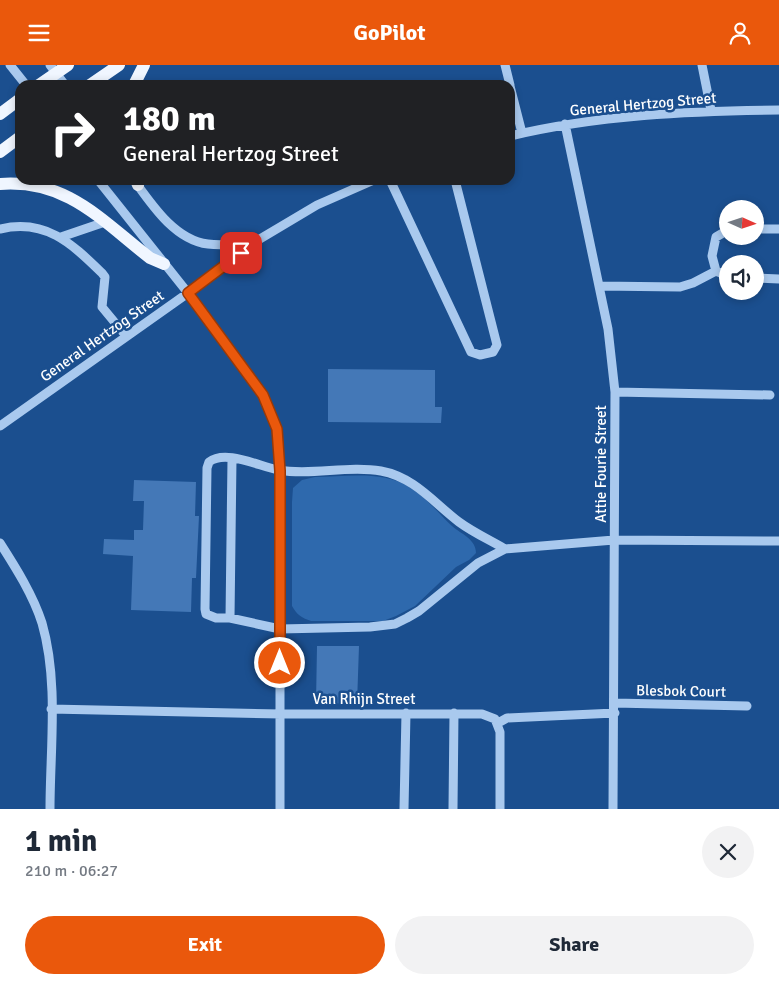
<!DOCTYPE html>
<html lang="en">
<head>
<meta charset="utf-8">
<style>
	:root { --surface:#fff; --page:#f2f2f3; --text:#1f2937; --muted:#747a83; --accent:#ea580c }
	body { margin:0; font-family:Signika,sans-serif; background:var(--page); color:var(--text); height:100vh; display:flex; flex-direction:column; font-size:19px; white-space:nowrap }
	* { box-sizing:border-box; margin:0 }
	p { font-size:16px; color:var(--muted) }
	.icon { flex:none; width:28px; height:28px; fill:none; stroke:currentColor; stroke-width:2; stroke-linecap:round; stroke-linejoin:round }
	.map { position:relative; height:744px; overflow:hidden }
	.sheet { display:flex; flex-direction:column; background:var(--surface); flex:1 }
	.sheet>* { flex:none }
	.guide { position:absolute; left:15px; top:15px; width:500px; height:105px; border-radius:15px; box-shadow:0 2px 8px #0003; background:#202124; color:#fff; overflow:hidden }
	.needle { width:32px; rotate:93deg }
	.controls { position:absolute; left:719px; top:135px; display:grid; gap:10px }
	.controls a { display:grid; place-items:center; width:45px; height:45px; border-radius:50%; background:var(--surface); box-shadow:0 2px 8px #0003; font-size:25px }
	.pin { position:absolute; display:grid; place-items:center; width:42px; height:42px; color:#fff; margin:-21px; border-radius:10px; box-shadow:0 2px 8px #0006 }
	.me { position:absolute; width:55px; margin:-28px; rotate:0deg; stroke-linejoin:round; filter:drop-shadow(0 0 4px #0008) }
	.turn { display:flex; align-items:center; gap:18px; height:105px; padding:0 25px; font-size:22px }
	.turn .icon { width:65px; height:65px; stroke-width:2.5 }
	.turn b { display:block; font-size:35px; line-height:42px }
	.round { display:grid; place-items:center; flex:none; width:52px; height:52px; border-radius:26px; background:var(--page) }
	.headline { display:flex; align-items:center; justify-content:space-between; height:85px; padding:0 25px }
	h1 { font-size:30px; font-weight:700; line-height:38px }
	.cta { display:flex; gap:10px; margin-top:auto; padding:10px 25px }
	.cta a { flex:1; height:58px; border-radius:30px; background:var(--accent); color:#fff; font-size:20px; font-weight:700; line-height:58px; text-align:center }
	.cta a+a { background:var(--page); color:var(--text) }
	header { display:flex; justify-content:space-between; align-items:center; height:65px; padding:0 25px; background:var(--accent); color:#fff; font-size:22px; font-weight:700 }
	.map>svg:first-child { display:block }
	.green { fill:#2e69ad }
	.building { fill:#4478b7 }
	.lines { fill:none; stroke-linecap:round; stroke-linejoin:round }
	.minor { stroke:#a9c9ee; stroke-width:9 }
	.major { stroke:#f0f6ff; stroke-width:12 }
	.route-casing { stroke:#983908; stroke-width:12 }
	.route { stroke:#ea580c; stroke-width:9 }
	.labels { text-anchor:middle; stroke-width:5; stroke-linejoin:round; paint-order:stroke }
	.street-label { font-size:15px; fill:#fff; stroke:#1b4f8f }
</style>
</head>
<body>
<header><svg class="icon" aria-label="menu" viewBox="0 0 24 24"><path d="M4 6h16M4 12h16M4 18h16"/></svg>GoPilot<svg class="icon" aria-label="person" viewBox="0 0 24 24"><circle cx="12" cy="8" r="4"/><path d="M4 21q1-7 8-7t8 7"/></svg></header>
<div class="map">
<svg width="779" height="744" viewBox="0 0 779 744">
	<rect width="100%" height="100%" fill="#1b4f8f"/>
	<path class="green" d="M315,412C344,412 383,405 409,422C426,432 438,448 452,461C461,469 476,474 476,488L469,495L456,502L415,541L396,551L383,556H311C302,553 297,550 292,541V437L293,423L302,415Z"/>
	<path class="building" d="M328,304L435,305V342H442L441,358L328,357Z
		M134,415L196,417L195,451H199L196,513H192L191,547L131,545L133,491L103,489L104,474L134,475V465H143L144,436H133Z
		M317,581H359L357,639L316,638Z"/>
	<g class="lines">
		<path class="minor" d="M10,0L26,20
			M50,0L65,20
			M505,0L510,20
			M702,0L711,45
			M510,21L522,68
			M565,59L608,264L615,327L613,744
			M510,71C598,50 689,46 779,45
			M98,115L188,228L263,330L277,363L280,406V744
			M134,115C152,140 175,175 208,179C224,181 239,179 255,177
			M390,115L471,287L480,290L493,287L497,280L455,115
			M0,164C46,153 72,179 102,208L105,212L102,242L126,271
			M755,164H779
			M728,165L716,172L712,191L716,206L728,211
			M61,172L105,157
			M755,213L779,214
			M599,221L680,222L693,218L716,206
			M615,327L770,330
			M0,361L188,228L255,177L317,140L374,115
			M0,478C16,503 33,530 42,558C59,617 50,684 50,744
			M505,484C490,475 474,468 459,457C434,438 414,412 381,406C348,400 311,411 279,405C260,402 226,384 209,397L207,403L205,544L206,549L216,553H230L280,564L370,562L395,559L407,553L419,546L478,498L505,484L614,475L779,476
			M230,553L232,394
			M615,638L747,641
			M51,644L281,649H482L495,654L500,667V744
			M498,658L507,653L615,648
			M404,744L406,648
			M453,744L454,648"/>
		<path class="major" d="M39,20L68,0
			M90,20L119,0
			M134,20L144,0
			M0,49L20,34
			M0,87L20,72
			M136,115L138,120
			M0,119C67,114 101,155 150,193L164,199"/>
	</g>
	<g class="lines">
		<g class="route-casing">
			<path id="route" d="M241,188L188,228L263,330L277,364L280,406V598"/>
		</g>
		<use href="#route" class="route"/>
	</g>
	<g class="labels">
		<g class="street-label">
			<text transform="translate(643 39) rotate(-5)" y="5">General Hertzog Street</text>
			<text transform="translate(102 271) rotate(-35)" y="5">General Hertzog Street</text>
			<text transform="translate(601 399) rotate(-90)" y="5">Attie Fourie Street</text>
			<text transform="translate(681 626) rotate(1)" y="5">Blesbok Court</text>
			<text x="364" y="639">Van Rhijn Street</text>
		</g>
	</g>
</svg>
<div class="controls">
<a><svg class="needle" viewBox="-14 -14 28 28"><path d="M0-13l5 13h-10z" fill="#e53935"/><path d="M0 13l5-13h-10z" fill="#747a83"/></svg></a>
<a><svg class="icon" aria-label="sound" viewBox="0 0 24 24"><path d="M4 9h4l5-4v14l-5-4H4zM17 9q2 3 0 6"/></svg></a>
</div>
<div class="pin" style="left:241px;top:188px;background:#d93025"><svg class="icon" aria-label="arrive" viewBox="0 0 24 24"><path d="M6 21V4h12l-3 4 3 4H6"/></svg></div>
<svg class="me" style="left:280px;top:598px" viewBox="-20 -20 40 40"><circle r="17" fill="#ea580c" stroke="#fff" stroke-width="3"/><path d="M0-11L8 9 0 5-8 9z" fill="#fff"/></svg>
<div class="guide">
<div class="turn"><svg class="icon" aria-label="right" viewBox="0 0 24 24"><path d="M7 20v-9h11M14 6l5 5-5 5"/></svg><div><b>180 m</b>General Hertzog Street</div></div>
</div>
</div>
<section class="sheet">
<div class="headline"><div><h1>1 min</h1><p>210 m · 06:27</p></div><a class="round"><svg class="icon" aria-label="close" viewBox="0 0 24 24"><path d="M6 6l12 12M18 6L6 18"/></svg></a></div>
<div class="cta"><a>Exit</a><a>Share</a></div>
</section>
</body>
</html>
